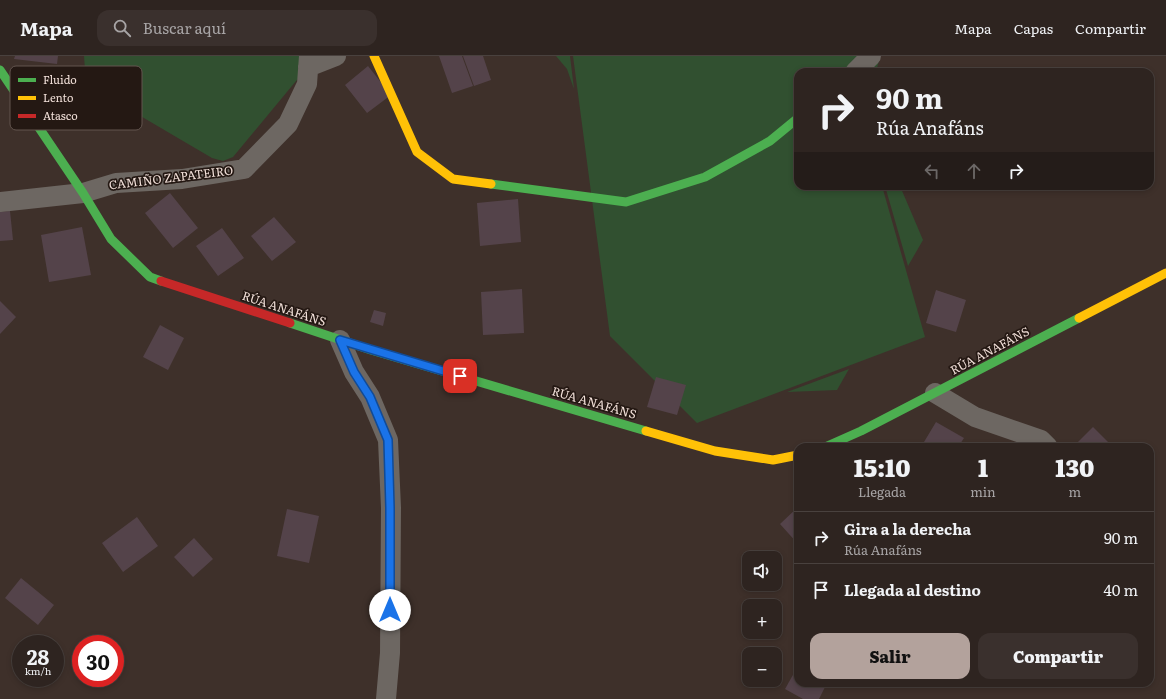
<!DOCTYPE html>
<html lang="es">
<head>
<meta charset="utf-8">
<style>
	:root { --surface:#2e2420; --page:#3a302d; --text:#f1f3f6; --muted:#a7a4a5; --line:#49413e; --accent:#b3a29c }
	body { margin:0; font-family:Literata,serif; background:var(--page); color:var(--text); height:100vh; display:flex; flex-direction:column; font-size:15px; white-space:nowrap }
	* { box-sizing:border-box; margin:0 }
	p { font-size:13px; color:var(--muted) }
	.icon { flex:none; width:22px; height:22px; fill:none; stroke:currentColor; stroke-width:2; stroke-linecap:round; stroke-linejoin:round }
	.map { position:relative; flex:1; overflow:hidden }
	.panel { position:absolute; left:794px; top:387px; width:360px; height:244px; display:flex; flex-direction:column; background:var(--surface); border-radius:12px; box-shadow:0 2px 6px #0003,0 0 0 1px var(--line) }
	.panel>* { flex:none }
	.top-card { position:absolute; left:794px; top:12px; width:360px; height:122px; border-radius:12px; box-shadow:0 2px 6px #0003,0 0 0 1px var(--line); background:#2e2420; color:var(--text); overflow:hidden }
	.tools { position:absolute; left:742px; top:495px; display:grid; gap:8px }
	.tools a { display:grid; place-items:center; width:40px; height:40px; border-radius:8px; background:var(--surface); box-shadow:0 2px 6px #0003,0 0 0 1px var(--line); font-size:20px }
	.speed { position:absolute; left:12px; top:579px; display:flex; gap:8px; font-size:20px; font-weight:700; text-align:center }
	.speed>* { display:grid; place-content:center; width:52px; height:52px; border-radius:50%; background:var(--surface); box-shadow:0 2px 6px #0003,0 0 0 1px var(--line); line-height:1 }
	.speed small { font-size:10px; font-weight:400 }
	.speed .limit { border:6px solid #d22; background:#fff; color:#111 }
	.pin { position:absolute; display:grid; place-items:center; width:34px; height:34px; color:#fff; margin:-17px; border-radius:8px; box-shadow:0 2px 6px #0006 }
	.me { position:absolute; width:44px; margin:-22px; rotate:0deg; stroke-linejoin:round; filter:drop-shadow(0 0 3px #0008) }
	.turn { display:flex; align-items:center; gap:14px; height:84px; padding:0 16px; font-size:18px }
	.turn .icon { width:52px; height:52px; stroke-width:2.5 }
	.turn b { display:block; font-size:28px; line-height:34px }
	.lanes { display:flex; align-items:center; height:38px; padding:0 16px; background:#0003; justify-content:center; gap:20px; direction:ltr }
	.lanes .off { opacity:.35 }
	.eta { display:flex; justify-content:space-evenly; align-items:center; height:68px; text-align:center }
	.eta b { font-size:24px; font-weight:800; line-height:28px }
	.cta { display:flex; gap:8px; margin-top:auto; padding:8px 16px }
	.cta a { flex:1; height:46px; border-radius:12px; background:var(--accent); color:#111; font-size:16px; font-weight:800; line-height:46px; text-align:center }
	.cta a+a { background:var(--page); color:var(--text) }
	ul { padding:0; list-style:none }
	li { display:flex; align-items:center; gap:12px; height:52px; padding:0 16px; border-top:1px solid var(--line) }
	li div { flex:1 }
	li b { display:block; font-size:15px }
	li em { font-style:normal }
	header { display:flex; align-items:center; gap:24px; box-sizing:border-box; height:56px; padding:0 20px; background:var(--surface); border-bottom:1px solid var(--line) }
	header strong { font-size:19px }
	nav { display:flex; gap:22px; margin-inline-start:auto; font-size:14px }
	.search { width:280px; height:36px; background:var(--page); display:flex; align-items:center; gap:10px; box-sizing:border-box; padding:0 14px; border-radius:12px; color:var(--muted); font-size:15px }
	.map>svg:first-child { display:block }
	.green { fill:#315030 }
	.building { fill:#54434a }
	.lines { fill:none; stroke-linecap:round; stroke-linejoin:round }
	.street { stroke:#6d6762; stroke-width:20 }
	.fast { stroke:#4caf50; stroke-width:9 }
	.slow { stroke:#ffc107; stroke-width:9 }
	.jam { stroke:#c62828; stroke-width:9 }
	.route-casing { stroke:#114b97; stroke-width:10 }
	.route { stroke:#1a73e8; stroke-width:7 }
	.labels { text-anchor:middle; stroke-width:3.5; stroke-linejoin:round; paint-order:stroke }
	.street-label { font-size:12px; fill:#f2e0d9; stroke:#241813 }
	.key { fill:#241813; stroke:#62544e; stroke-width:1 }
	.key-label { font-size:11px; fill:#f2e0d9 }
</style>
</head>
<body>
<header>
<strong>Mapa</strong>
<div class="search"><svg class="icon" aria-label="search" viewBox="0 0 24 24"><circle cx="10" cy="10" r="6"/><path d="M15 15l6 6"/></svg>Buscar aquí</div>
<nav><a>Mapa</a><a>Capas</a><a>Compartir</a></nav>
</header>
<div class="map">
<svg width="1166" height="643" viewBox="0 0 1166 643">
	<rect width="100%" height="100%" fill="#3e302a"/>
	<path class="green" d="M84,0H320L296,25L233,101L223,105L212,102L86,28Z
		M556,0H570L574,33L567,13Z
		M573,0H880L876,16H798V130H882L925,281L697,367L610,280Z
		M885,130H900L923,184L908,210Z
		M849,313L837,334L787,336Z"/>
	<path class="building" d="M15,0H58L57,8L14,3Z
		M439,0H462L473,30L452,37Z
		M463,0H483L491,24L474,30Z
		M368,10L391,39L367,57L345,29Z
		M170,137L198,172L173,192L145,157Z
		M518,143L521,186L480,190L477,147Z
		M10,155L13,184L0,185V156Z
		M274,161L296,186L272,205L251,180Z
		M82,171L91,219L49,226L41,179Z
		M222,172L244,202L218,220L196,190Z
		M522,233L524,277L483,279L481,236Z
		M936,234L966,244L956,276L926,267Z
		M0,245L16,261L0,278Z
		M374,254L386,257L383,270L370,266Z
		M160,269L184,282L168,314L143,301Z
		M656,321L686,329L677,359L647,351Z
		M936,366L964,382L958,391H921Z
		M1093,371L1113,391H1073Z
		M798,451V488L780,468Z
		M287,453L319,460L309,507L277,500Z
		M137,461L158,490L123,516L102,487Z
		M194,482L213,503L193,521L174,501Z
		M21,522L54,549L38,569L5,542Z
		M798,610V627H827L819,643H803L785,633Z"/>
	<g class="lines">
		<path class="street" d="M308,11L336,0
			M855,16L871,0
			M0,146L83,137L116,127L182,123L244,113L288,68L307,28L309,0
			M340,284L354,316L370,341L388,384L391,452L390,597L386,643
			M935,337L975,361L1041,384L1048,391"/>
		<path class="fast" d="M0,14L83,137L111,183L150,221L161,225
			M491,128L626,146L705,121L770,85L798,62
			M290,267L371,294L646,375
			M825,391L861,375L1079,262"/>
		<path class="slow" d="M374,0L417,96L453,123L491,128
			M1079,262L1166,217
			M646,375L715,395L773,404L798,399"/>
		<path class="jam" d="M161,225L290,267"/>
	</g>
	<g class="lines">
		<g class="route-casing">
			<path id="route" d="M390,554V452L388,384L370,341L354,316L340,284L460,320"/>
		</g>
		<use href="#route" class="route"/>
	</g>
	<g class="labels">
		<g class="street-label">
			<text transform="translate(171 122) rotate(-7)" y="4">CAMIÑO ZAPATEIRO</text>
			<text transform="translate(284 253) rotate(18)" y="4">RÚA ANAFÁNS</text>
			<text transform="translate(990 295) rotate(-28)" y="4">RÚA ANAFÁNS</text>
			<text transform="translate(594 347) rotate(16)" y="4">RÚA ANAFÁNS</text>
		</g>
	</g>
	<rect x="10" y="10" width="132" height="64" rx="6" class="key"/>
	<rect x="18" y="22" width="18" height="4" fill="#4caf50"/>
	<rect x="18" y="40" width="18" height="4" fill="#ffc107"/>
	<rect x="18" y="58" width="18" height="4" fill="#c62828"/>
	<g class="key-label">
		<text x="43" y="28">Fluido</text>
		<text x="43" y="46">Lento</text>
		<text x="43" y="64">Atasco</text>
	</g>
</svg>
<div class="tools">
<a><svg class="icon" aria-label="sound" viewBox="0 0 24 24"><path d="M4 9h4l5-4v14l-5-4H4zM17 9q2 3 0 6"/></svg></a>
<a>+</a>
<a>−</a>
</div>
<div class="speed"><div>28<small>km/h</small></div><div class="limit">30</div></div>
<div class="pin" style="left:460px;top:320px;background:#d93025"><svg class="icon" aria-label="arrive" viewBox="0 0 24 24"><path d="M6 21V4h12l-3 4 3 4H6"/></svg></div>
<svg class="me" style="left:390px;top:554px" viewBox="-20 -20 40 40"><circle r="19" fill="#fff"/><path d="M0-13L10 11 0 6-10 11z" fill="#1a73e8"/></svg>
<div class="top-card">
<div class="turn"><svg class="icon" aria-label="right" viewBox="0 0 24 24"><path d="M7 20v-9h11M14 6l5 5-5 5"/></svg><div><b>90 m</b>Rúa Anafáns</div></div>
<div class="lanes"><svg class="icon off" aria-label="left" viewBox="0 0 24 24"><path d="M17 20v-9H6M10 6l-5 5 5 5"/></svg><svg class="icon off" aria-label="ahead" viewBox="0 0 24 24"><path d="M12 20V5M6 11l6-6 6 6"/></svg><svg class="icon" aria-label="right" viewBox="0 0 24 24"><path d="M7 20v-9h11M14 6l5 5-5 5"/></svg></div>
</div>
<section class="panel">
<div class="eta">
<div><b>15:10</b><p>Llegada</p></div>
<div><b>1</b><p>min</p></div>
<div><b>130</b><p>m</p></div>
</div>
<ul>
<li><svg class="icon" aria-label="right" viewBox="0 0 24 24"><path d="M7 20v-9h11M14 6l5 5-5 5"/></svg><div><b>Gira a la derecha</b><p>Rúa Anafáns</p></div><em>90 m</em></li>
<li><svg class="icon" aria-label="arrive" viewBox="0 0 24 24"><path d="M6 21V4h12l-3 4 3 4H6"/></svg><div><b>Llegada al destino</b></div><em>40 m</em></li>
</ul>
<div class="cta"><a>Salir</a><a>Compartir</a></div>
</section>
</div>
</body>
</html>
